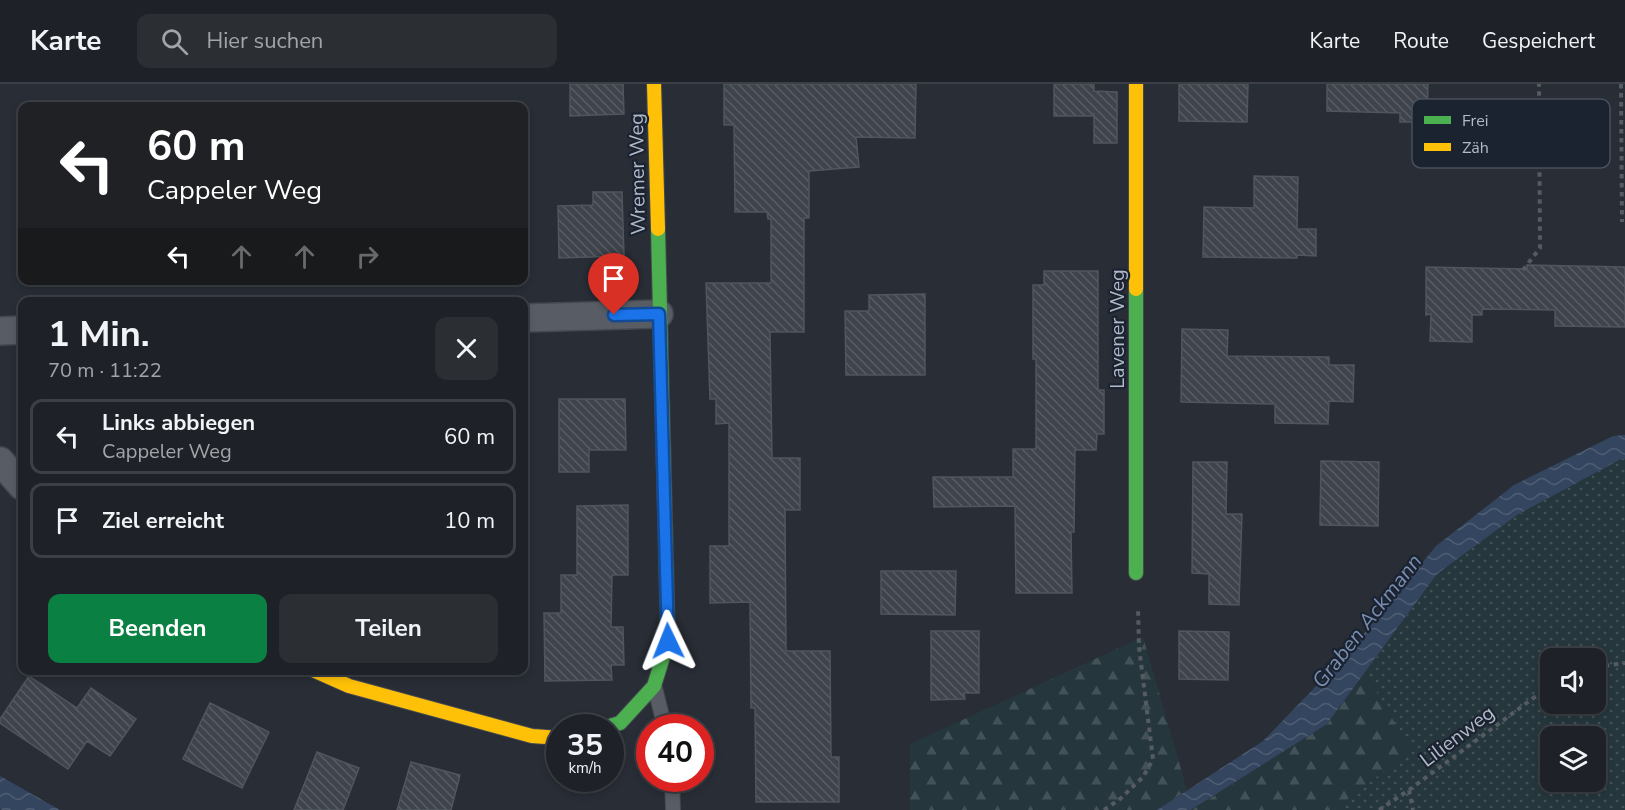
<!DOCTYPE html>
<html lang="de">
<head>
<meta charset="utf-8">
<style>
	:root { --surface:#1e2228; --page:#2b2f34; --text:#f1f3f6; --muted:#a1a4a8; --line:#3c3f45; --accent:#0b8043 }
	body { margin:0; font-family:"Nunito Sans",sans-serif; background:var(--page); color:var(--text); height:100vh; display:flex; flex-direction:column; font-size:22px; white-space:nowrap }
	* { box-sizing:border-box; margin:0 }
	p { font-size:20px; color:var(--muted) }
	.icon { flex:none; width:33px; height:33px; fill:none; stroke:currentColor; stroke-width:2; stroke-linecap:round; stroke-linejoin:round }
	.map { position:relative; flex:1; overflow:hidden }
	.sheet { position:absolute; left:18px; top:213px; width:510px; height:378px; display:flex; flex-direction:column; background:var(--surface); border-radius:12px; box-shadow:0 3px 9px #0003,0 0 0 2px var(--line) }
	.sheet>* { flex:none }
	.top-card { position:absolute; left:18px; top:18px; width:510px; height:183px; border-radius:12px; box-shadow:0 3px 9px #0003,0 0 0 2px var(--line); background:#202124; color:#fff; overflow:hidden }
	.fabs { position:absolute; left:1540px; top:564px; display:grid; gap:12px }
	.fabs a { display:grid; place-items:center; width:66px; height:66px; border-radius:12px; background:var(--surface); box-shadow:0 3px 9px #0003,0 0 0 2px var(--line); font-size:30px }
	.speed { position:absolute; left:546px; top:630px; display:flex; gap:12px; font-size:30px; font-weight:700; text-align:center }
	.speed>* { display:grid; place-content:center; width:78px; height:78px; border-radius:50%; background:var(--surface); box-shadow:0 3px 9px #0003,0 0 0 2px var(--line); line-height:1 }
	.speed small { font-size:15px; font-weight:400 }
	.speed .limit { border:9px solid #d22; background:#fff; color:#111 }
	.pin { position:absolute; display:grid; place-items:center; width:51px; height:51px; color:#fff; margin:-62px -26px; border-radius:50% 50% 50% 0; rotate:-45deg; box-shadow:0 0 6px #0007 }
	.pin .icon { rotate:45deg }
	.me { position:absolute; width:66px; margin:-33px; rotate:358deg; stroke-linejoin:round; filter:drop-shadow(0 0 4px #0008) }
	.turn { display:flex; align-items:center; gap:21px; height:126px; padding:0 30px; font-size:27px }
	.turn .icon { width:78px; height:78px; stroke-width:2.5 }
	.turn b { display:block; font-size:42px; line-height:51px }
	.lanes { display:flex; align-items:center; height:57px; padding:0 30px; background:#0003; justify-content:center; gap:30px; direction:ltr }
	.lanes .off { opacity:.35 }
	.round { display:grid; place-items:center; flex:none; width:63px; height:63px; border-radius:12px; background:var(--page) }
	.head { display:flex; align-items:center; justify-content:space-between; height:102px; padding:0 30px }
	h1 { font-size:36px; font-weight:700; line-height:45px }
	.primary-button { display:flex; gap:12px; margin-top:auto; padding:12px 30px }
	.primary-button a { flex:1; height:69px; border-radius:12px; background:var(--accent); color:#fff; font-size:24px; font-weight:700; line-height:69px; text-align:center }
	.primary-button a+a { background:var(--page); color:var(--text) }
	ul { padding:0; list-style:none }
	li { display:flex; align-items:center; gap:18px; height:75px; margin:0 12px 9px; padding:0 18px; border:3px solid var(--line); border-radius:12px }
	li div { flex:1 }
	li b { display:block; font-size:22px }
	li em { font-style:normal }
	header { display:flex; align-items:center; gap:36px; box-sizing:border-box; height:84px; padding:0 30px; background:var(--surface); border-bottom:2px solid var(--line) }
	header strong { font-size:28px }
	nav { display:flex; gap:33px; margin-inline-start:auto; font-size:21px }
	.search { width:420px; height:54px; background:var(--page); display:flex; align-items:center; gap:15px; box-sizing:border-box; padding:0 21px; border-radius:12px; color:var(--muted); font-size:22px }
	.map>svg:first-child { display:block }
	.grass { fill:url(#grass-dots); fill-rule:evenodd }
	.forest { fill:url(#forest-firs) }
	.water { fill:url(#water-waves) }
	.building { fill:url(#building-back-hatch); stroke:#50555e; stroke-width:1.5 }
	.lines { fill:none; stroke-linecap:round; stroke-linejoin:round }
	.lane-casing { stroke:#44484f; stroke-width:16 }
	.street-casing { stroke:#44484f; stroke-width:30 }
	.fast-casing { stroke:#44484f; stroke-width:16 }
	.slow-casing { stroke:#44484f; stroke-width:16 }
	.path { stroke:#555b62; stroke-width:4; stroke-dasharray:4.5 4.5; stroke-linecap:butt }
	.lane { stroke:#585c64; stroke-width:14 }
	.street { stroke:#585c64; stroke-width:27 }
	.fast { stroke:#4caf50; stroke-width:14 }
	.slow { stroke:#ffc107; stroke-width:14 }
	.route-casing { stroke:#114b97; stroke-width:15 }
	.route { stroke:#1a73e8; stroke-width:10 }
	.labels { text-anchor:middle; stroke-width:4.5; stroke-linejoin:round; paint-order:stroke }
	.street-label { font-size:20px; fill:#b2b9c8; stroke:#1b2331 }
	.water-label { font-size:21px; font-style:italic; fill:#798eb0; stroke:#1b2331 }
	.key { fill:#1b2331; stroke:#48505e; stroke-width:1.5 }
	.key-label { font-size:16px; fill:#b2b9c8 }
</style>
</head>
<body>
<header>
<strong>Karte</strong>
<div class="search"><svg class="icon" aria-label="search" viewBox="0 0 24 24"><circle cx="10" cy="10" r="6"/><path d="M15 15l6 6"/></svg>Hier suchen</div>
<nav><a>Karte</a><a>Route</a><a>Gespeichert</a></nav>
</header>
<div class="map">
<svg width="1625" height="726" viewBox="0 0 1625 726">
	<defs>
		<pattern id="grass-dots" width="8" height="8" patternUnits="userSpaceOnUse" patternTransform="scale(1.5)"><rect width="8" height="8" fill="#25373c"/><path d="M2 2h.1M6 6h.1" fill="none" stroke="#425257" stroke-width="1.8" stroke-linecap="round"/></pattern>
		<pattern id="forest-firs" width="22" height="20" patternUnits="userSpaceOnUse" patternTransform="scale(1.5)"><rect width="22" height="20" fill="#25373c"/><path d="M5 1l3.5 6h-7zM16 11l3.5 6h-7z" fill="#425257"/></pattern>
		<pattern id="water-waves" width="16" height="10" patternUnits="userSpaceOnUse" patternTransform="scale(1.5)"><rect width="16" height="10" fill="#34455f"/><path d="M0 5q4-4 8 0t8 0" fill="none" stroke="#4f5e74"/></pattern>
		<pattern id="building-back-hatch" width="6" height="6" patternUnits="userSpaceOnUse" patternTransform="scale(1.5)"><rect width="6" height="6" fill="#3f444c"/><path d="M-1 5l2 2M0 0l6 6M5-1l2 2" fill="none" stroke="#585d64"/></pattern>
	</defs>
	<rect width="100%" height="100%" fill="#282d36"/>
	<path class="grass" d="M1621,375H1625V726H1334L1411,666L1365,589L1437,490L1517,431ZM1551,574H1596V620H1551ZM1551,652H1596V698H1551Z"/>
	<path class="forest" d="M1143,553L1187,706L1157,726H910V660Z
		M1365,589L1411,666L1334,726H1192L1327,640Z"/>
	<path class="water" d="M1625,351V375H1621L1517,431L1437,490L1327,640L1191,726H1157L1263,657L1348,569L1436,462L1514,401L1613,352Z
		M0,692L60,726H2L0,725Z"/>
	<path class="building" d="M570,0H623L624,30L570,32Z
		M724,0H916L915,54L856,53L859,83L809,87V134H804V248H770L772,374H800V426H785L786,567H830L831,673H839V718H756L755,624H751L750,518L710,519V462H729V339L716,340V315H710L706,199H771V135H768L767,128H735L734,41H724Z
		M1054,0H1094V7L1117,8V59H1094V29V32H1054Z
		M1179,0H1248L1247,38L1179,37Z
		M1327,0H1428L1427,38H1400V29L1327,27Z
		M1254,92L1298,93L1297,145H1316V172L1297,171V174L1203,173L1204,123L1254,124Z
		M593,108H622L624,172L559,174L558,122L593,121Z
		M1527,181L1625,183V243L1555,242V226L1482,225V231H1472V258L1430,257L1431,230L1426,231V183L1527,185Z
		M1044,187H1098V306H1104V350H1097L1096,366H1075L1074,448H1071L1072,509H1016L1015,422L934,423L933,393H1013V365H1036V275H1033V201H1044Z
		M925,210V291H846L845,227H869V211Z
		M1182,245L1228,246L1227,272L1329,273V281H1354L1353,318L1329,317L1328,340L1275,339V320L1181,318Z
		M559,315H625L626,366H589V388H559Z
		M1321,377L1379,378L1378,442L1320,441Z
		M1193,378H1227L1226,430H1242L1239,521L1209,520V490L1192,489Z
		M628,421V491H612L611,543H623L624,581H611L612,596L545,597L544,529H561V491H577V422Z
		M881,487H956L955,531L881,530Z
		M931,547H979V609H964L965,615L931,616Z
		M1179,547L1229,548L1228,596L1179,595Z
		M29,592L77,624L91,604L136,635L110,672L87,657L68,685L0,639V635Z
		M210,619L269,648L242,704L183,675Z
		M317,668L359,684L343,726H294Z
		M411,678L460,691L451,726H397Z"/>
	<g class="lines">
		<g class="lane-casing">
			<path id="lane" d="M655,604L665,644
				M672,694L673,726"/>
		</g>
		<g class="street-casing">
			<path id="street" d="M524,234L659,230
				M0,247L22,246
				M0,377L22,402"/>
		</g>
		<g class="fast-casing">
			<path id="fast" d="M1136,205V489
				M603,644L620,639L654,602L668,557L658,145"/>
		</g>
		<g class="slow-casing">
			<path id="slow" d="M654,0L658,145
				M1136,0V205
				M313,586L349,602L532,652L560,654"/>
		</g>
		<path class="path" d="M1621,0L1622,138
			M1523,186L1540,164L1539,0
			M1596,583L1625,579
			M1409,706L1413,726
			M1104,726L1120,715L1143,693L1153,675L1139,563L1138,523
			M1379,726L1409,706L1551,601"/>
		<use href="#lane" class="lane"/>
		<use href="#street" class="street"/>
		<use href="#fast" class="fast"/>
		<use href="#slow" class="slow"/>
	</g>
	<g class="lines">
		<g class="route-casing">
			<path id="route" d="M614,231L659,230L668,557"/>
		</g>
		<use href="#route" class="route"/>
	</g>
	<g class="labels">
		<g class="street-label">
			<text transform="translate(637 90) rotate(-91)" y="7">Wremer Weg</text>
			<text transform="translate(1117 245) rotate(-90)" y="7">Lavener Weg</text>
			<text transform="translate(1457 652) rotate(-37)" y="7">Lilienweg</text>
		</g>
		<g class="water-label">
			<text transform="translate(1367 537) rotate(-52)" y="7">Graben Ackmann</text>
		</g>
	</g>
	<rect x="1412" y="15" width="198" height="69" rx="9" class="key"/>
	<rect x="1424" y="32" width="27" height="8" fill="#4caf50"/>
	<rect x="1424" y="59" width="27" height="8" fill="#ffc107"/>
	<g class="key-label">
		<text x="1462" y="42">Frei</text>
		<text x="1462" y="69">Zäh</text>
	</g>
</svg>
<div class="fabs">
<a><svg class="icon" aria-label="sound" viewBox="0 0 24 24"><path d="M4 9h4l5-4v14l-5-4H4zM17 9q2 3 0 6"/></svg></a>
<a><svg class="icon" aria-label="layers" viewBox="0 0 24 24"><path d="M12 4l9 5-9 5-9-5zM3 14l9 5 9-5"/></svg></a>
</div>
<div class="speed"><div>35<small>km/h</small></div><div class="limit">40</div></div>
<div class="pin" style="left:614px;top:231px;background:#d93025"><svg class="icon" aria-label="arrive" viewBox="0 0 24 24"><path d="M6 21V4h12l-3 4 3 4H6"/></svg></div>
<svg class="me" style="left:668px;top:557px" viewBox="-20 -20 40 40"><path d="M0-17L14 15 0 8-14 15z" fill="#1a73e8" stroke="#fff" stroke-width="4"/></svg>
<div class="top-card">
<div class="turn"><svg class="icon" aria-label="left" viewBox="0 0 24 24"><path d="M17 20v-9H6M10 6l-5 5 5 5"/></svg><div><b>60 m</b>Cappeler Weg</div></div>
<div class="lanes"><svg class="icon" aria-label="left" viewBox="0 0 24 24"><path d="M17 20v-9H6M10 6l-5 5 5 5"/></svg><svg class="icon off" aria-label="ahead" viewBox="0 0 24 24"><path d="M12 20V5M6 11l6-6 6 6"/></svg><svg class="icon off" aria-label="ahead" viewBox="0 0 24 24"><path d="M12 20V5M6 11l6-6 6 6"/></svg><svg class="icon off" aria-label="right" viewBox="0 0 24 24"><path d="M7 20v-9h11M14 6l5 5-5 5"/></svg></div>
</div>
<section class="sheet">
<div class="head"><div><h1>1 Min.</h1><p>70 m · 11:22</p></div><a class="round"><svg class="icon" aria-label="close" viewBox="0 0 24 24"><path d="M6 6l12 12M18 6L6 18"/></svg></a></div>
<ul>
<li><svg class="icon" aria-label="left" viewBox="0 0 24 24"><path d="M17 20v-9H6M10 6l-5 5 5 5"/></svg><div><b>Links abbiegen</b><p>Cappeler Weg</p></div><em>60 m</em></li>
<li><svg class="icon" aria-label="arrive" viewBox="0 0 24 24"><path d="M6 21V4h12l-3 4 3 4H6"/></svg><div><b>Ziel erreicht</b></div><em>10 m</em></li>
</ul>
<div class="primary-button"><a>Beenden</a><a>Teilen</a></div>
</section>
</div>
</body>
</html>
